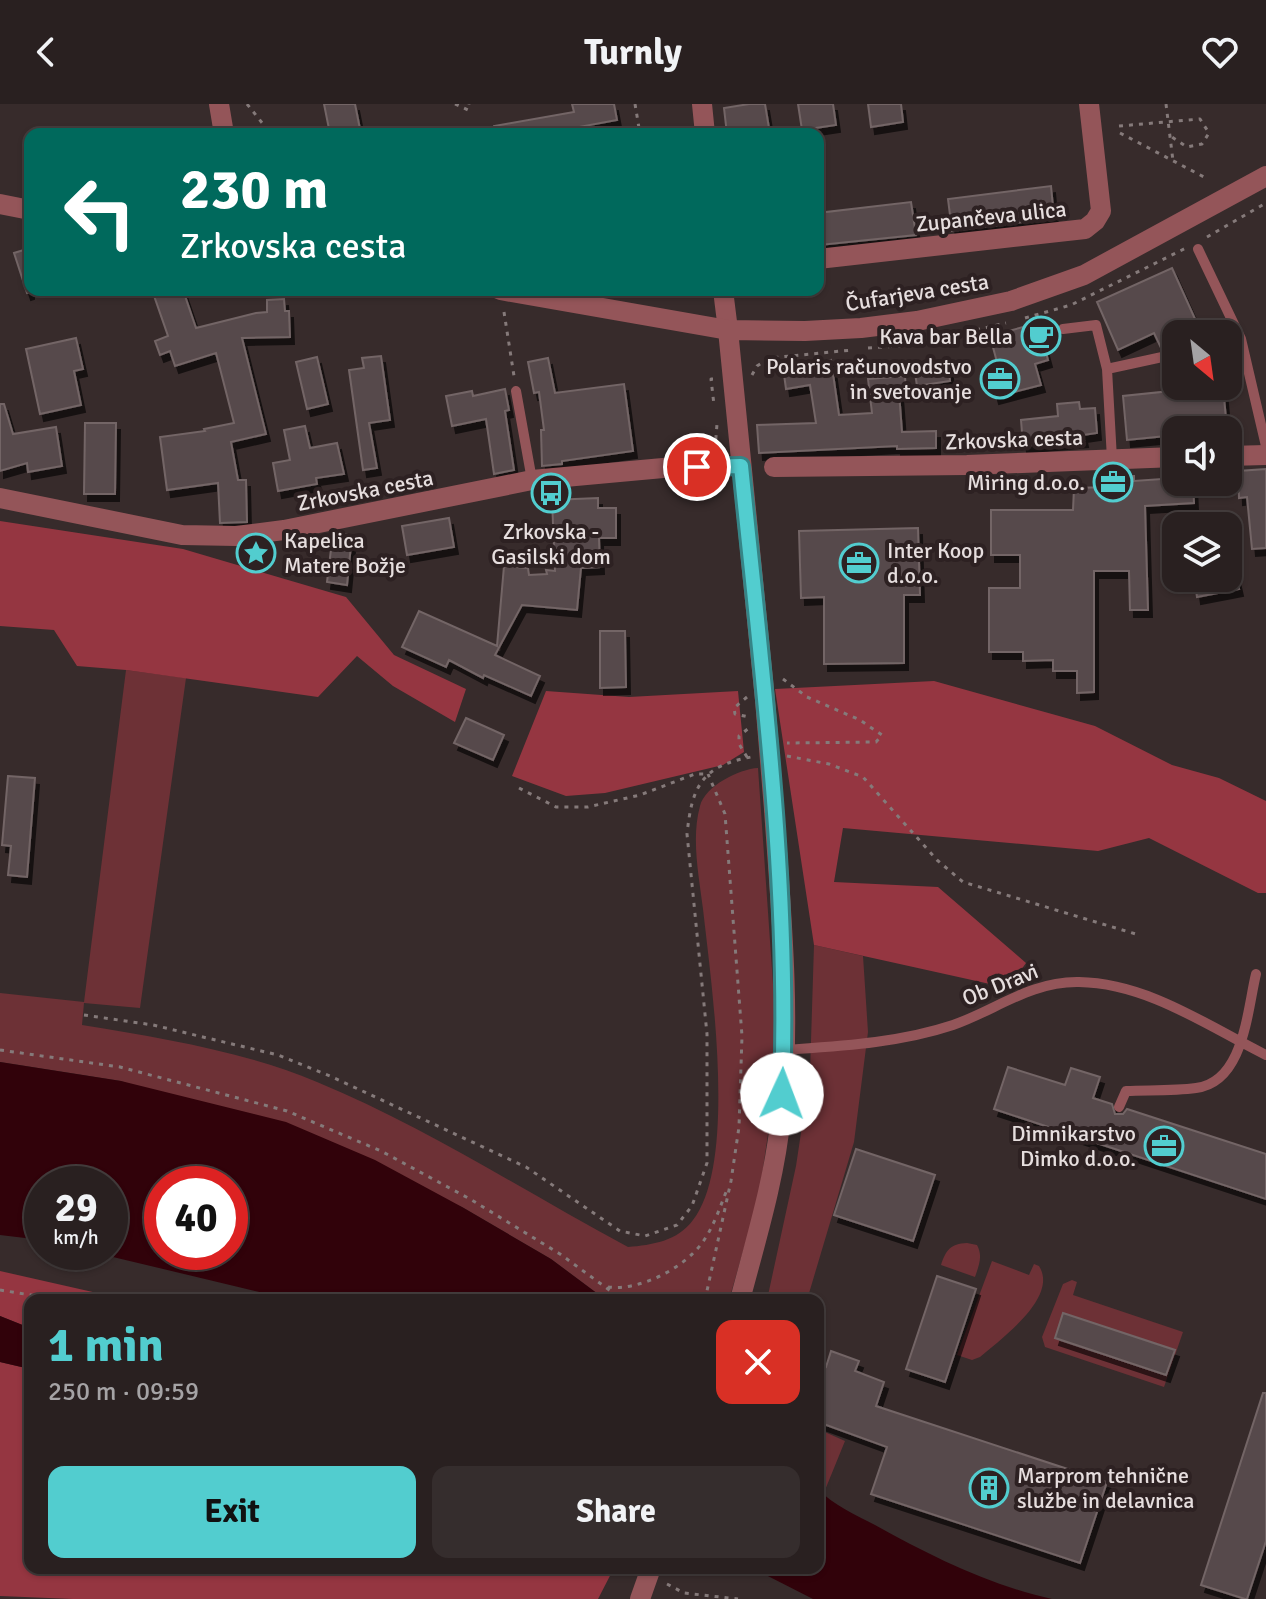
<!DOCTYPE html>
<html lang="en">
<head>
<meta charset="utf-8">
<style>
	:root { --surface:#292020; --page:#352d2d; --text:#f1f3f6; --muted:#a5a3a5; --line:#453e3e; --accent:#52cdcf }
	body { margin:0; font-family:Signika,sans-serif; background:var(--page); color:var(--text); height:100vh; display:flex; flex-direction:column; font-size:30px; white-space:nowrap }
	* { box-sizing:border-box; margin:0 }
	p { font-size:26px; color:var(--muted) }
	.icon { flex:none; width:44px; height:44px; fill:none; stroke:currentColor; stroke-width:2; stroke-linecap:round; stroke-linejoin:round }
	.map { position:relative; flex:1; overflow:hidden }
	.side { position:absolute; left:24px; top:1190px; width:800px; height:280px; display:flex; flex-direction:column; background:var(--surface); border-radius:16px; box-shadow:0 2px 6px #0004,0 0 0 2px var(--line) }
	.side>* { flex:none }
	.top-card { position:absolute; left:24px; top:24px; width:800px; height:168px; border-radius:16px; box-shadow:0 2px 6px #0004,0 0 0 2px var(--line); background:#00695c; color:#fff; overflow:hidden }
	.needle { width:52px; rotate:151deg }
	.controls { position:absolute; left:1162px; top:216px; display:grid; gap:16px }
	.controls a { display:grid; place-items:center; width:80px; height:80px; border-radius:16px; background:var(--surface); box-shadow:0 2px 6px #0004,0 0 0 2px var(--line); font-size:40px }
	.speed { position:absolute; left:24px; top:1062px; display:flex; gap:16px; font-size:40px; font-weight:700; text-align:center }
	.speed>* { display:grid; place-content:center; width:104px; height:104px; border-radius:50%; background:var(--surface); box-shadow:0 2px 6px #0004,0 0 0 2px var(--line); line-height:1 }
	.speed small { font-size:20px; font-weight:400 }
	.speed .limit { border:12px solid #d22; background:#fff; color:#111 }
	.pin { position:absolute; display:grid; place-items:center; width:68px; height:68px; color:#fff; margin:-34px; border:4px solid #fff; border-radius:50%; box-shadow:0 2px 8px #0007 }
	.me { position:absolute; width:88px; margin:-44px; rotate:2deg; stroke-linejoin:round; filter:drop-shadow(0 0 6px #0008) }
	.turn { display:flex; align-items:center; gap:28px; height:168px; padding:0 24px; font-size:36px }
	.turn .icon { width:104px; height:104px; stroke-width:2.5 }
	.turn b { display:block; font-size:56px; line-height:68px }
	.round { display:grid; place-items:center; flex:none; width:84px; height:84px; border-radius:16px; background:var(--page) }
	.head { display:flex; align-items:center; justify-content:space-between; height:136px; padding:0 24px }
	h1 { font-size:48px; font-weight:800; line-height:60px; color:var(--accent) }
	.primary-button { display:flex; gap:16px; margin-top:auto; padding:16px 24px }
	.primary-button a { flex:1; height:92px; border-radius:16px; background:var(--accent); color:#111; font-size:32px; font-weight:800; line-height:92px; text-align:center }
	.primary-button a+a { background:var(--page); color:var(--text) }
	header { display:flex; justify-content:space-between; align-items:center; height:104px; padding:0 24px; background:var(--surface); font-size:36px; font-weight:800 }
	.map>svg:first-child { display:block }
	.green { fill:#6d3136 }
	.forest { fill:#953641 }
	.water { fill:#31020a; fill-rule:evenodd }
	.building { fill:#574a4b; stroke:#736566; stroke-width:2; filter:url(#shadow) }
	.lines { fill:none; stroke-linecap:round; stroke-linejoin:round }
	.path { stroke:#857a7a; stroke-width:3; stroke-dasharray:4 6; stroke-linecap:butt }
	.service { stroke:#945559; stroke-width:10 }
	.minor { stroke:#945559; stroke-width:20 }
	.tertiary { stroke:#945559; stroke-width:20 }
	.tertiary-bridge { stroke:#945559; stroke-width:20 }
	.route-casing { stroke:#358587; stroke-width:20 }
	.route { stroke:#52cdcf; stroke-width:14 }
	.labels { text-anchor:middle; stroke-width:8; stroke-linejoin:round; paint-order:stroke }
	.street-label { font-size:22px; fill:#e6dede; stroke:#2d2122 }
	.poi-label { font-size:22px; fill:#e6dede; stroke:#2d2122; text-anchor:end }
</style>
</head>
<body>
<header><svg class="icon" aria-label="back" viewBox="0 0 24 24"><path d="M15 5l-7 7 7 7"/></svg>Turnly<svg class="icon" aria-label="heart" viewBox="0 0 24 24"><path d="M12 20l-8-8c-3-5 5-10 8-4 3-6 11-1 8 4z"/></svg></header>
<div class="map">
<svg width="1266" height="1495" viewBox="0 0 1266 1495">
	<defs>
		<filter id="shadow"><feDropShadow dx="4" dy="7" stdDeviation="0" flood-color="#0009"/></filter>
	</defs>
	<rect width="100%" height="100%" fill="#372b2b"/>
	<path class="green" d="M126,566L186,574L140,904L84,899L82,921C161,934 243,947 317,978C426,1023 525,1088 628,1143C652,1141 678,1137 693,1116C738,1058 711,877 703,805C699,772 691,735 700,702C705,682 739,665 758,664L775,909L770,1016L759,1092L729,1196H606L551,1155L462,1103L121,977L0,958V889L84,898Z
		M814,841L863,852L868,928L854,1038L807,1196H767L796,1062L810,969Z
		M967,1139L977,1141C983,1152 979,1161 975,1173L941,1161C946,1146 950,1140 967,1139Z
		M992,1157L1029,1171L1034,1160L1039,1162C1059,1193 1001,1235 980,1253L972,1256L957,1251Z
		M1072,1176L1077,1178L1073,1191L1183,1228L1164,1283L1045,1243L1042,1233L1063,1180Z
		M818,1325L845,1337L823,1391L818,1385Z"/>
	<path class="forest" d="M0,417L183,445L346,493L394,551L466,585L455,618L393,582L357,552L318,593L126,566L77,562L54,526L0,522Z
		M934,577L1095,622L1172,661L1219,674L1266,697V789H1258L1149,734L1098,747L843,724L834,778L938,783L1026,859L1008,884L814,841L775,585Z
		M546,587L629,593L738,587L744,648L723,661L605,689L566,692L512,672Z
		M0,1167L106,1191L110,1196H30V1224L0,1212Z
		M0,1258L30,1265V1464H614L598,1495H73L0,1492Z"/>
	<path class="water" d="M0,958L121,977L286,1018L375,1056L462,1103L551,1155L606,1196H293L92,1148H110V1080H42V1136L0,1131ZM162,1080H230V1148H162Z
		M0,1212L30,1224V1265L0,1258Z
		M818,1385C833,1401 856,1411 875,1421C931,1452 989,1481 1052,1495H813L752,1464H818Z"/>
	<path class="building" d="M324,0H355L361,30H330Z
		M572,0H614L617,16L579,23L580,30H494V22L574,8Z
		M749,0H765L770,30H727L724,4Z
		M798,0H833L836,21L802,26Z
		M868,0H901L903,18L871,23Z
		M1051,82L1054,114L952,127L948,95Z
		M911,98L916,131L820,141L818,109Z
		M30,144V188L27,189L14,149Z
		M1172,164L1200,226L1191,230H1176V237L1161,244L1154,229L1118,246L1097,198Z
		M152,186H183L196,224L256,209L267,208V196L284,195L285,207H289L290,233L242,234L266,330L231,338L238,376H246L247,418L220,419L218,379L167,386L160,333L205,327L204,325L234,319L216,249L175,262L170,247L160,251L155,237L168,232Z
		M1038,219L1048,256L1035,260L1041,281L995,293L987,264L998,262L990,232Z
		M76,234L83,265L74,267L81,301L40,310L26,245Z
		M381,252L390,316L369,319L377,364L363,366L349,266L364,264L362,254Z
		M317,253L328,300L307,305L296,258Z
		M548,254L555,289L624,280L633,347L562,357V360L542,362L541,326H544L539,288L534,289L528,258Z
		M831,256L839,311L872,309L868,275L905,272L906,287L899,288L902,328L936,327V344L897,345V342L759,349L757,321L816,319L810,281L786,285L783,263Z
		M948,258L950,277L917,282L914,262Z
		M1180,282H1223L1227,326H1176V331L1127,336L1123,292L1180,286Z
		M505,285L509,306L505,307L514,366L494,370L486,315L452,322L446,292L472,287L473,292Z
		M1079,298L1080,305L1095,304L1097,329L1083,331L1084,336L1023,342L1021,316L1058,312L1057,300Z
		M0,300H4L13,330L56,323L62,362L28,368L27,359L0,367Z
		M85,319H116L115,390H84Z
		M305,322L310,344L337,339L344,370L316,374L317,380L278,387L273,359L290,356L284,326Z
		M1266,365V444L1252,445L1247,393L1239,394L1238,367Z
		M1134,372V377L1176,374V378H1193L1194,399L1145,402L1148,506H1130L1129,467H1094V588L1077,589V567H1053V556L1023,557V548H989V484H1020V451H991V406H1073L1074,384L1109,383V373Z
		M598,394V404H616V434H599L600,463L581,464L577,506L522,501L495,551L540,572L531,592L484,571L483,574L449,556L446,563L402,543L419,507L497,542L504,462L528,464L529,471L547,470L546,466L555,467L552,396Z
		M449,414L454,443L407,451L402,422Z
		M918,424L920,491H904V559L824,560V493L801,494L799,427Z
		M333,429L352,431L347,481L327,478Z
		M1236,472L1239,485L1197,493L1195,479Z
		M600,527H625L626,583L600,584Z
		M466,614L504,631L493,656L454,639Z
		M8,672L35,674L27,773L8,771L11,742L2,741Z
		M1008,963L1065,981L1071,964L1100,973L1093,994L1112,1000L1115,1010H1123L1127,1005L1266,1050V1095L994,1005Z
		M856,1045L935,1071L913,1137L834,1111Z
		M937,1172L976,1185L945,1278L906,1265Z
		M1063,1209L1175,1246L1166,1271L1055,1234Z
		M831,1247L859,1257L855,1267L884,1278L876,1302L1107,1378L1080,1459L871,1390L887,1343L818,1318V1260L826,1263Z
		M1263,1289H1266V1437L1247,1495H1245L1201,1481Z"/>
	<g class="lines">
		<path class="path" d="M247,0L271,30
			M455,0L468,6L469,0
			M635,0L640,30
			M1166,0L1173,57
			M1119,22L1200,15L1209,29L1202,40L1187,43L1172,33
			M1120,29L1204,73
			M1207,133L1266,99
			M504,208L514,272
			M1025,214L1071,201L1186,144
			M868,244L912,241L1006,219
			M752,271L757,262L770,254L852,246
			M713,275H711L714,301
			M715,345L717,320
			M783,575L807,593L860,616L882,631L876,638L787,639
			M747,593L734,604L735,610L749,613
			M787,652L829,660L863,673L937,756L963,778L1139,831
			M747,653L739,640V632L749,624
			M519,684L556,703H588L640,691L695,670H708
			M84,911L153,921L278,951L330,972L526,1063L620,1127L645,1132L677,1121L692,1102L707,1059V930L687,730C692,683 701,662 751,653
			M0,946L120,963L287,1007L381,1047L470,1095L560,1150L623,1196
			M608,1183C639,1187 683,1165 702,1139C713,1124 719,1106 726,1088
			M0,1186L61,1196
			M705,1196L731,1077L739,1023L742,932L725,710L708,670
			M667,1480L684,1489L738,1495"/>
		<path class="service" d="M1198,145L1241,235
			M1063,225L1096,221L1107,265
			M1228,238L1241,235L1266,342
			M516,287L532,376
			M1112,355L1107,265L1176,250
			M784,946C840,942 899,939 953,921C996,906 1031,877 1079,878C1147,879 1208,922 1266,951
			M1119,1003L1126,987C1149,986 1173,987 1196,984C1244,978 1247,907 1256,870"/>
		<path class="minor" d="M702,0L705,30
			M0,100L30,106
			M818,155L1085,125L1095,117L1101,107L1089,0
			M723,186L728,226
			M1228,352L1266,351
			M774,363L967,361L1176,353
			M0,394L182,431L236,432L284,426L532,376L674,363L741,362"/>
		<path class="tertiary" d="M219,0L224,30
			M500,186L728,226L805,227L861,224L917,217L1011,197L1084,171L1266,72
			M728,226L765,596
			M740,1196C756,1135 775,1074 781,1011C791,910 781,806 774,705"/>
		<path class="tertiary-bridge" d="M765,596L774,705
			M640,1495L651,1464"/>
	</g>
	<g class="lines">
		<g class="route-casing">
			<path id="route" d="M697,363L741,362C762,570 790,780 782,990"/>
		</g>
		<use href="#route" class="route"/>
	</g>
	<defs>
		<g id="cafe-ring" transform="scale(2)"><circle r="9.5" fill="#2d2122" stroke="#52cdcf" stroke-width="1.5"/><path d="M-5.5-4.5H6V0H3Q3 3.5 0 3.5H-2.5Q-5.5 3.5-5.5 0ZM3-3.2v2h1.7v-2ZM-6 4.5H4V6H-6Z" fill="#52cdcf"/></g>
		<g id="office-ring" transform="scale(2)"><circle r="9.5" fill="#2d2122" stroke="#52cdcf" stroke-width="1.5"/><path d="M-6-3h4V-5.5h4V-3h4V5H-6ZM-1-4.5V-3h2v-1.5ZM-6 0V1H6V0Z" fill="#52cdcf"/></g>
		<g id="bus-ring" transform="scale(2)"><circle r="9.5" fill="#2d2122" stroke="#52cdcf" stroke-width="1.5"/><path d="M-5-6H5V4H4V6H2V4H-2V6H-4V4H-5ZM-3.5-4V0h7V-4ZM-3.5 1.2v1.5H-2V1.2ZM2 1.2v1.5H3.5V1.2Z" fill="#52cdcf"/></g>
		<g id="sight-ring" transform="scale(2)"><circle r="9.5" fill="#2d2122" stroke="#52cdcf" stroke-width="1.5"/><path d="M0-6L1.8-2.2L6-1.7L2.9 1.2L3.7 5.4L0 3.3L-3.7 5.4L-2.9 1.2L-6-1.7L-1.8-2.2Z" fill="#52cdcf"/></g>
		<g id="building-ring" transform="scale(2)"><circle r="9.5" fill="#2d2122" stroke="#52cdcf" stroke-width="1.5"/><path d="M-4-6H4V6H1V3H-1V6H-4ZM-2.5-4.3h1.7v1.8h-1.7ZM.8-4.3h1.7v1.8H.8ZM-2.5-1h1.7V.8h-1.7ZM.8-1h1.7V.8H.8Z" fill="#52cdcf"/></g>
	</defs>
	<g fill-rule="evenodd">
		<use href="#cafe-ring" x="1041" y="232"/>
		<use href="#office-ring" x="1000" y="275"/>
		<use href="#office-ring" x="1113" y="378"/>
		<use href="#bus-ring" x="551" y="389"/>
		<use href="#sight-ring" x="256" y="449"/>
		<use href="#office-ring" x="859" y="459"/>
		<use href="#office-ring" x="1164" y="1042"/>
		<use href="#building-ring" x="989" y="1384"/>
	</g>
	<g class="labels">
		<g class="street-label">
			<text transform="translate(991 112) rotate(-6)" y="8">Zupančeva ulica</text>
			<text transform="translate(917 188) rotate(-9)" y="8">Čufarjeva cesta</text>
			<text transform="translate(1014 335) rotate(-2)" y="8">Zrkovska cesta</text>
			<text transform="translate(365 386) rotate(-11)" y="8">Zrkovska cesta</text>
			<text transform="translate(1000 880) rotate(-22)" y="8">Ob Dravi</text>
		</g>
		<g class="poi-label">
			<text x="1013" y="240">Kava bar Bella</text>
			<text x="972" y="270">Polaris računovodstvo<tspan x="972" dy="25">in svetovanje</tspan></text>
			<text x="1085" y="386">Miring d.o.o.</text>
			<text x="551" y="435" text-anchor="middle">Zrkovska -<tspan x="551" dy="25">Gasilski dom</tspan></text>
			<text x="284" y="444" text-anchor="start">Kapelica<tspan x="284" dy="25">Matere Božje</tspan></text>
			<text x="887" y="454" text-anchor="start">Inter Koop<tspan x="887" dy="25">d.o.o.</tspan></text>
			<text x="1136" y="1037">Dimnikarstvo<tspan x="1136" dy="25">Dimko d.o.o.</tspan></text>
			<text x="1017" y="1379" text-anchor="start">Marprom tehnične<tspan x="1017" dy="25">službe in delavnica</tspan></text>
		</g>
	</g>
</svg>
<div class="controls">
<a><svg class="needle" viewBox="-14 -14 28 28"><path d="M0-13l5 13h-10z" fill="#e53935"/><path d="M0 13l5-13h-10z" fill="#a5a3a5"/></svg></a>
<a><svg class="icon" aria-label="sound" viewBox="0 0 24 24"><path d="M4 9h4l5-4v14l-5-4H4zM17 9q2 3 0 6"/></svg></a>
<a><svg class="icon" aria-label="layers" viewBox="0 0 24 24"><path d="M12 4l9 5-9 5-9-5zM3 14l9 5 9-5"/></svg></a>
</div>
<div class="speed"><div>29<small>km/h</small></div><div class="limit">40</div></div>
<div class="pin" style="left:697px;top:363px;background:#d93025"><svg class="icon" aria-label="arrive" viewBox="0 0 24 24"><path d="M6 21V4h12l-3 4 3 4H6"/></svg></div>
<svg class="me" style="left:782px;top:990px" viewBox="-20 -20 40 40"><circle r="19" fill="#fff"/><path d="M0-13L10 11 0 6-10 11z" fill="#52cdcf"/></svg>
<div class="top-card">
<div class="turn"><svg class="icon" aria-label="left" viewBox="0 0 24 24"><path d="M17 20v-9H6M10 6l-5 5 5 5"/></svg><div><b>230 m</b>Zrkovska cesta</div></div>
</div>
<section class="side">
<div class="head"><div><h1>1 min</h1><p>250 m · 09:59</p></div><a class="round" style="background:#d93025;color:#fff"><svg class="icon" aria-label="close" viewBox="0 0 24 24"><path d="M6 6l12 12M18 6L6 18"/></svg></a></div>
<div class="primary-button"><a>Exit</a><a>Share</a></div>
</section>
</div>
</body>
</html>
